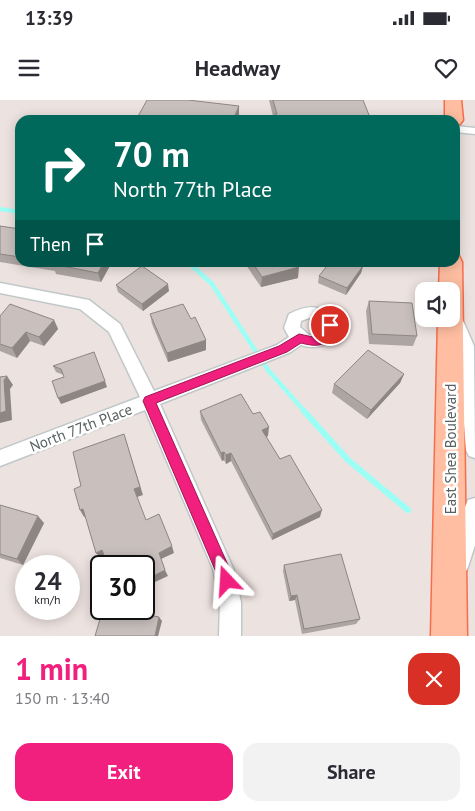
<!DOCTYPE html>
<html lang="en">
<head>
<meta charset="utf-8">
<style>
	:root { --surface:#fff; --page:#f2f2f3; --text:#2b2b33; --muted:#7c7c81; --accent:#f1207e }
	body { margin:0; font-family:"PT Sans",sans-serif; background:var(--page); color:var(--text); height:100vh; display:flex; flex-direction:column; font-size:19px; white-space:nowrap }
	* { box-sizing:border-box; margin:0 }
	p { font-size:16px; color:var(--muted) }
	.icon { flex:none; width:28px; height:28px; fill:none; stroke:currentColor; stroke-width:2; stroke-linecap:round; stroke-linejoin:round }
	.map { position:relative; height:536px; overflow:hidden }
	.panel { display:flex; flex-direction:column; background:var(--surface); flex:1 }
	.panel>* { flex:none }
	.hud { position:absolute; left:15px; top:15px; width:445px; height:152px; border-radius:15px; box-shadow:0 2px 12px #0003; background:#00695c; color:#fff; overflow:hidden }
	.buttons { position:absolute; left:415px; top:182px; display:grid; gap:10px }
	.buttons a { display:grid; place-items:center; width:45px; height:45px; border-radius:10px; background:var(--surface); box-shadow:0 2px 12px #0003; font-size:25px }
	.speed { position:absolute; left:15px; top:455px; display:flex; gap:10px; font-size:25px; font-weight:700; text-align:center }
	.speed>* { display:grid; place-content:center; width:65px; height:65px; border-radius:50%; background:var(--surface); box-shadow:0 2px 12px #0003; line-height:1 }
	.speed small { font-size:12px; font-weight:400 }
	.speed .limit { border:2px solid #111; border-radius:8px; background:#fff; color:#111 }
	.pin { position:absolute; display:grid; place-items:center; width:42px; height:42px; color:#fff; margin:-21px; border:2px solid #fff; border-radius:50%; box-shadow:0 1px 5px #0007 }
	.me { position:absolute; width:55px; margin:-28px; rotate:340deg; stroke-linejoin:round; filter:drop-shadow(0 0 4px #0008) }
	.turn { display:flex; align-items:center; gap:18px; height:105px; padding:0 15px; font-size:22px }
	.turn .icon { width:65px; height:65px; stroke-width:2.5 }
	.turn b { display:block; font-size:35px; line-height:42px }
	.then { display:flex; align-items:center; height:48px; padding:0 15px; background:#0003; gap:10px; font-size:19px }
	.round { display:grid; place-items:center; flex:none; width:52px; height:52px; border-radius:15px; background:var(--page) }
	.headline { display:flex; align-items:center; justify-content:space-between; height:85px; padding:0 15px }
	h1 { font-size:30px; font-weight:600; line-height:38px; color:var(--accent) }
	.primary-button { display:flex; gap:10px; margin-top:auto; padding:10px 15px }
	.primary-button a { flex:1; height:58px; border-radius:15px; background:var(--accent); color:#fff; font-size:20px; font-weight:600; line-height:58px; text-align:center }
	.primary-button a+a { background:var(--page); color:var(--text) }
	.status { display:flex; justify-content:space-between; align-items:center; height:35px; padding:0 25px; background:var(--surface); direction:ltr }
	.status svg { height:14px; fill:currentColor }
	header { display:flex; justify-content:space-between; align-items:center; height:65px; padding:0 15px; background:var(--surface); font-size:22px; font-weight:600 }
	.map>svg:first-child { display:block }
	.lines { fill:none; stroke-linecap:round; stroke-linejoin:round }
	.stream-far2 { stroke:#9cfff6; stroke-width:4 }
	.stream-far1 { stroke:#9cfff6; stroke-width:4.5 }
	.stream { stroke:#9cfff6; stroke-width:6 }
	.street-casing { stroke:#c1c8c9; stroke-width:3 }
	.primary-casing { stroke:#f86d4c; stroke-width:3 }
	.street { fill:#fff; fill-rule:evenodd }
	.primary { fill:#ffbea1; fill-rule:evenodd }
	.wall { fill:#ada5a3 }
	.shaded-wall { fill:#8d8685 }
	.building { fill:#c9c0be; stroke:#8d8685 }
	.route { fill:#f1207e; stroke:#9d1552 }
	.labels { text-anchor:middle; stroke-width:5; stroke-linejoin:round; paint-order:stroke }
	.street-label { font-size:15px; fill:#586161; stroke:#fff }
</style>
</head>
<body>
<div class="status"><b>13:39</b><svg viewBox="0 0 49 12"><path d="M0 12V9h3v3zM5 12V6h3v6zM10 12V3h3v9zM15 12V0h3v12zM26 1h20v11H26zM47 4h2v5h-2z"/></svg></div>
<header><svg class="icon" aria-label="menu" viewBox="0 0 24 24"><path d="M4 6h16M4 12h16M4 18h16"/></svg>Headway<svg class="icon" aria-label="heart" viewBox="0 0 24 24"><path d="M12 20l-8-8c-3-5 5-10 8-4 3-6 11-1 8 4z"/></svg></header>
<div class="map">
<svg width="475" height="536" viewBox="0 0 475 536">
	<rect width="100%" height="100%" fill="#ece2df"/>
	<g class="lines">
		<path class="stream-far2" d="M0,109L20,112"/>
		<path class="stream-far1" d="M188,162L212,184L268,270L305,312"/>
		<path class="stream" d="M304,311L348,360L408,410"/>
		<g class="street-casing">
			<path id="street" d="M455,26L475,28V34L455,32Z
				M0,183L89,200L120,224L154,291L277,245L289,237L284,228L289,214C306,206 316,204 332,215L338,231C330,246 316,250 301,245L289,253L160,304L233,468L241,502V536H219L220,502L213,469L145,310L0,366V350L140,297L109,232L80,209L0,193ZM309,218L320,222L322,230L316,235H309L300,227L301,221Z
				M455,212L460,214L474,246L475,358L469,356L466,350L458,246L448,219H451V213Z
				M475,398V445L467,470L460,473L453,470L450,463L465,407L468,400Z"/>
		</g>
		<g class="primary-casing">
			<path id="primary" d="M445,0H461L463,20L460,24L455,25V20H445Z
				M455,155L459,156L462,162L467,536H431L438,219H451V191H439L440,162H455Z"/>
		</g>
		<use href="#street" class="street"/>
		<use href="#primary" class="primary"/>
	</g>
	<path class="wall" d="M269,0H363L371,20H274Z
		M194,1L239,6V20H136Z
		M0,126L20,129V162H112L101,182L56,174L55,171L0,162Z
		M244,162H295L298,178L261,187Z
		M363,166L361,173L346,195L318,183L319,176Z
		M116,185L169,191L143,211L118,192Z
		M369,201L417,236L413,246L369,244L366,211Z
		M150,214L206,250L168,262L152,224Z
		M0,216L54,220L58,229L44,246L30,241L17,258L0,251Z
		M53,266L107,287L61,304L64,277V275L56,272Z
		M404,274L400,283L367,319L332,293L334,284Z
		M200,311L268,336L266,337L280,359L320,417L272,440L231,361L226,364L224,360L222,361L201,320Z
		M0,405L44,423L23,465L0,458Z
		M284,465L360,519L356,524L302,534L295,500L289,501L283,471Z"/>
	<path class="shaded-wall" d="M239,6V20H233Z
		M104,162H112L101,182L98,173Z
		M363,166L361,173L346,195L347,188Z
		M299,167L298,178L261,187L262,177Z
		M168,184L169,191L143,211L142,204Z
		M54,220L58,229L44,246L39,237Z
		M26,232L30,241L17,258L12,248Z
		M206,240V250L168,262L167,253Z
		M404,274L400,283L367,319L371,310Z
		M7,276L13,285L10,289L12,320L0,323V313L4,280Z
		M105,281L107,287L61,304L58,298Z
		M269,327L268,336L261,339L262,330Z
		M124,334L143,395L137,397L134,389Z
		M224,352V360L222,361L221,353Z
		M231,353V361L226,364V355Z
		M83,409L87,416L84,417L80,410Z
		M322,410L320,417L272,440L273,434Z
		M38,416L44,423L23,465L17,459Z
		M172,446L174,453L161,459L159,453Z
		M102,450L106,456L101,459L96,453Z
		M165,470L168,476L144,487V481Z
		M297,495L295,500L289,501L291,496Z
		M159,517L162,521L158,536H155Z"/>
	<path class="building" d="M147,0H188L239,6L233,20H180L163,18L161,20H136Z
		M273,0H363L371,20H276L275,14H277Z
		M0,126L20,129V157L0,154Z
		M54,162H104L98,173L52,164Z
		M252,162H295L299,167L262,177Z
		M330,162H354L363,166L347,188L319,176Z
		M142,166L168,184L142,204L116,185Z
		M369,201L412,203L417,236L372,234Z
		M10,204L54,220L39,237L26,232L12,248L0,244V216Z
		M183,204L191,219L195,217L206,240L167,253L150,214Z
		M368,250L404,274L371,310L334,284Z
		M94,252L105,281L58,298L52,281L64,277L61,269L53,266Z
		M7,276L4,280L6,311L0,313V277Z
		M241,294L253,314L260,312L269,327L262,330L280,359L290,355L322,410L273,434L231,353L226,355L224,352L221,353L200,311Z
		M124,334L140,387L134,389L146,420L159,414L172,446L159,453L165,470L144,481V466H108L102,450L96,453L83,409L80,410L74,389L81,386L73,352Z
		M0,405L38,416L17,459L0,454Z
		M341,454L360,519L304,529L297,495L291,496L284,465Z
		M103,509H114L159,517L155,536H95Z"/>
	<path class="route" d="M330,221L335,225C330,246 320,248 301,243L287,252L156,303L235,481L232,486L227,488L222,486L143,301L145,297L279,246L299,234L313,237L322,233L326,222Z"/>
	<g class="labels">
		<g class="street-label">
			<text transform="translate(81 328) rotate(-21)" y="5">North 77th Place</text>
			<text transform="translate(451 349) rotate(-90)" y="5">East Shea Boulevard</text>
		</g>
	</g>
</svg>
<div class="buttons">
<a><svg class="icon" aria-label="sound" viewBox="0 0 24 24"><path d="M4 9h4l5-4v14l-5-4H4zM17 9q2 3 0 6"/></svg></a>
</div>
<div class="speed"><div>24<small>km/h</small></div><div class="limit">30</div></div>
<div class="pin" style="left:330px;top:225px;background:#d93025"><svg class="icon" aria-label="arrive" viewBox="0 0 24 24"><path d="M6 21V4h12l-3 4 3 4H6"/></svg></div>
<svg class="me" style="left:227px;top:481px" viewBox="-20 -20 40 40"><path d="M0-17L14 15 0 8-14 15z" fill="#f1207e" stroke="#fff" stroke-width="4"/></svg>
<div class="hud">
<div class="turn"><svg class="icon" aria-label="right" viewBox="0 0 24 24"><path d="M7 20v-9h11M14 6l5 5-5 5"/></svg><div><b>70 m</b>North 77th Place</div></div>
<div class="then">Then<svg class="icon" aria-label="arrive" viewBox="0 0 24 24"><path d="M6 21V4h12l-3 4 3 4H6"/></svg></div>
</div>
</div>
<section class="panel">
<div class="headline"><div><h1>1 min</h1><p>150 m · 13:40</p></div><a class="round" style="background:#d93025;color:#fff"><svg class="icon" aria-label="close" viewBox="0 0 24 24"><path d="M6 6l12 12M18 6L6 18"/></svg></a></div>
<div class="primary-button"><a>Exit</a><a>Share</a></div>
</section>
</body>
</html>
